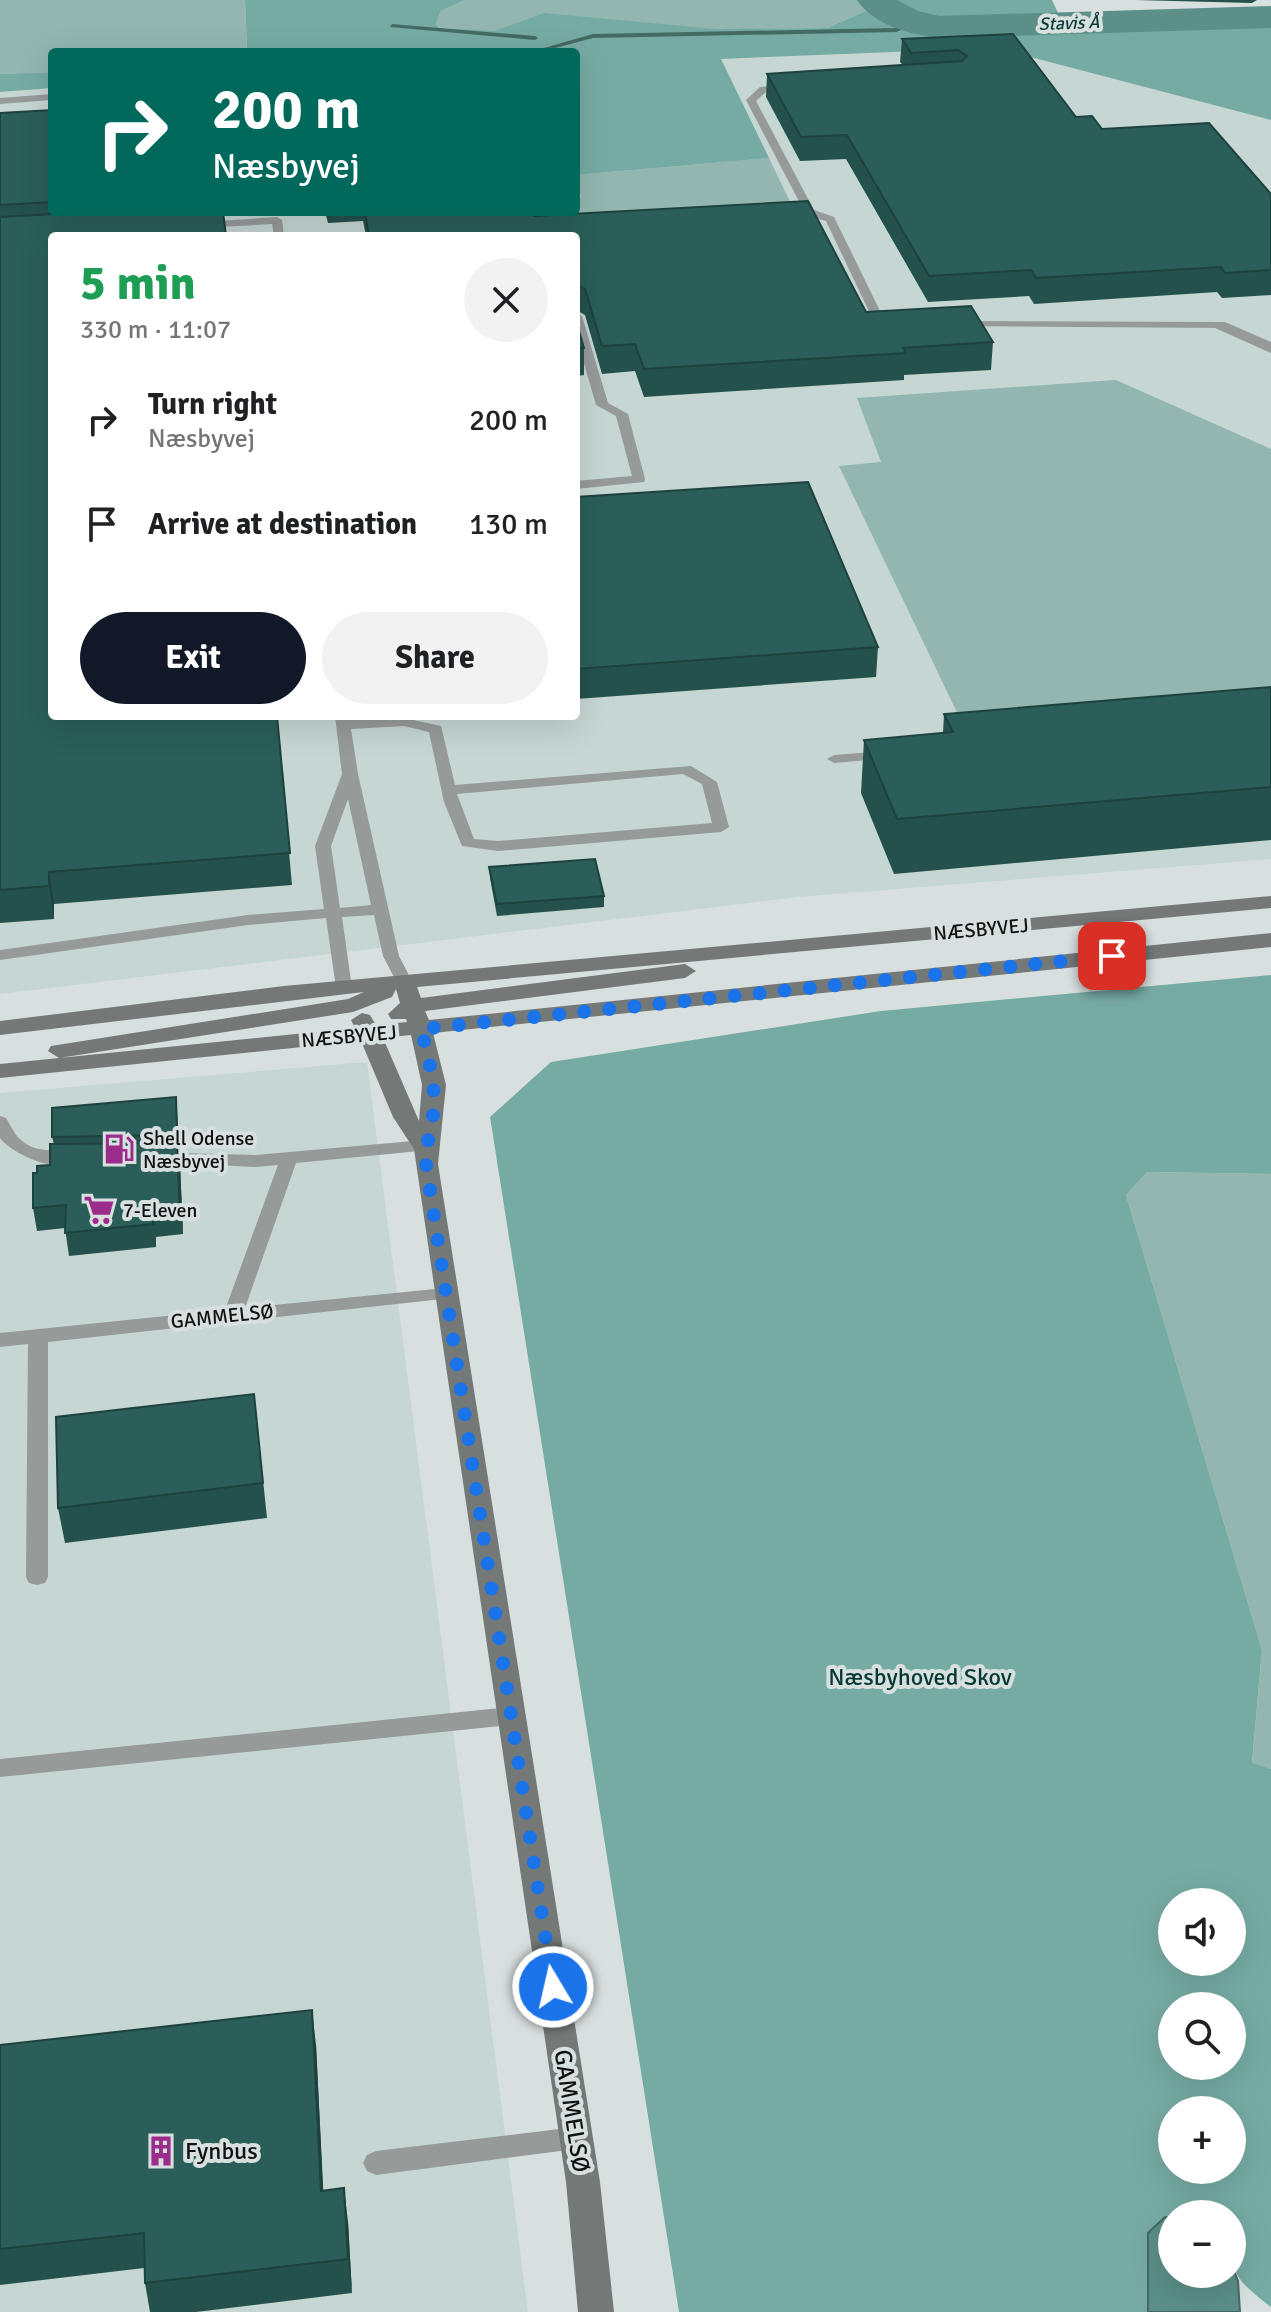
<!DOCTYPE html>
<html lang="en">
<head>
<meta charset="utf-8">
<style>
	:root { --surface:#fff; --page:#f2f2f2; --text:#202124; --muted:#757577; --accent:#111827 }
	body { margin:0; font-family:Signika,sans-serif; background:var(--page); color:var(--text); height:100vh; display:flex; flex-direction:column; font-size:30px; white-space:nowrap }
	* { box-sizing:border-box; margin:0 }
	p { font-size:26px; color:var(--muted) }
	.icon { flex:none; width:44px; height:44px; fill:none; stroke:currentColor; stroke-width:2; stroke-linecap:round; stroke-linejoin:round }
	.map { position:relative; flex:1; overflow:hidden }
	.sheet { position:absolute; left:48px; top:232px; width:532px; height:488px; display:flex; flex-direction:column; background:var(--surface); border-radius:8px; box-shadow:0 8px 32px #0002 }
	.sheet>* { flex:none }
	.hud { position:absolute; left:48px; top:48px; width:532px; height:168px; border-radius:8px; box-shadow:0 8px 32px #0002; background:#00695c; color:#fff; overflow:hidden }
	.fabs { position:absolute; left:1158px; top:1888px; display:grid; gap:16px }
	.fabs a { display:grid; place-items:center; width:88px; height:88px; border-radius:50%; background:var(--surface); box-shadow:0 8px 32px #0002; font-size:40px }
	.pin { position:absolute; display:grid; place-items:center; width:68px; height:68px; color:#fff; margin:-34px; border-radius:16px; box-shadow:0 4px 12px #0006 }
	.me { position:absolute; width:88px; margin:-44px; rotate:351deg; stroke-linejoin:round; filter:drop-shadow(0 0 6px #0008) }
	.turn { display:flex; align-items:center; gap:28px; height:168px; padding:0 32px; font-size:36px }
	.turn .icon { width:104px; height:104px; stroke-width:2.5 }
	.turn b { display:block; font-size:56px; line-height:68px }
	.round { display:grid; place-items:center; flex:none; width:84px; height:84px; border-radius:42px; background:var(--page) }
	.head { display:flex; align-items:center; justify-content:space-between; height:136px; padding:0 32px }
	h1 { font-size:48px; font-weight:800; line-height:60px; color:#1e9e55 }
	.cta { display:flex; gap:16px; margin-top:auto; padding:16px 32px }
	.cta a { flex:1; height:92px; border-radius:48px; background:var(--accent); color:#fff; font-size:32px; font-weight:800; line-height:92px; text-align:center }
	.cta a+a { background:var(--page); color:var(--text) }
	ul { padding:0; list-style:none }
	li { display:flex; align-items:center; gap:24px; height:104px; padding:0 32px }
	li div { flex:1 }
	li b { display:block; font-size:30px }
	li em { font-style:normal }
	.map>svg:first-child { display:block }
	.built { fill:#c5d6d3; fill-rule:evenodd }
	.green { fill:#93b6b0 }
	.forest { fill:#76aba3; fill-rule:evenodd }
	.water { fill:#5b8f87; stroke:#446a64; stroke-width:2 }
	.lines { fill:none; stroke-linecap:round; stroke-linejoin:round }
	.stream { fill:#446a64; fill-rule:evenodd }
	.river { fill:#5b8f87; fill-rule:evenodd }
	.lane { fill:#969a99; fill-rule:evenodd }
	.street { fill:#969a99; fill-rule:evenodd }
	.secondary { fill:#747978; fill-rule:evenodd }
	.wall { fill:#25514c }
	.shaded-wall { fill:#1e423e }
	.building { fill:#2b5e58; stroke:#1e423e; stroke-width:2 }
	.route { stroke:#1a73e8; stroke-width:14; stroke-dasharray:0 25.2 }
	.labels { text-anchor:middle; stroke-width:8; stroke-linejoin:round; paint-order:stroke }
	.far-water-label { font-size:18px; font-style:italic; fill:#093c37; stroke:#d8e0df }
	.street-label { font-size:20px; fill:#0f1211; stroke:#d8e0df }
	.poi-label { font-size:20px; fill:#0f1211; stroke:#d8e0df; text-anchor:start }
	.near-park-label { font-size:24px; fill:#053934; stroke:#d8e0df }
	.near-street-label { font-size:24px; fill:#0f1211; stroke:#d8e0df }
	.near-poi-label { font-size:24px; fill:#0f1211; stroke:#d8e0df; text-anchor:start }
</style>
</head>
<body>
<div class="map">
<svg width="1271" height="2312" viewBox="0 0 1271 2312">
	<rect width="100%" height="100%" fill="#d8e0df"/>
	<path class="built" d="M996,48L1271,120V859L798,897L0,994V81H52V212H576V65ZM52,236H576V716H52Z
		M367,1062L528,2312H0V1093Z"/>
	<path class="green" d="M0,0H245L247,52H52V72L0,74Z
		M465,0H862L872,8L827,28L488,32L439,28L436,24L441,11Z
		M769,158L793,208L566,217L564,212H576V201L581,197L576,175Z
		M1116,380L1271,449V700L963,725L839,466L881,462L857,398Z
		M1147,1172L1271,1174V1769L1252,1764L1262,1650L1126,1195Z"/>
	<path class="forest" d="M245,0H465L441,11L436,24L439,28L495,31L544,13L716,29L827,28L872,8L897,26L912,30H1033L1271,20V120L996,48L721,59L769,158L576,175V52H247Z
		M889,0H1052L1061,19L939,24L913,19Z
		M52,72V88L0,92V74Z
		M1271,975V1174L1147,1172L1126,1195L1262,1650L1252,1763L1271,1769V2307C1225,2272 1232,2269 1232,2214H1172V2218L1165,2217L1148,2233V2312H679L490,1117L551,1062L881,1011ZM1172,1902H1232V1962H1172ZM1172,2006H1232V2066H1172ZM1172,2110H1232V2170H1172Z"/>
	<path class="water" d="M1165,2217L1172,2218V2274H1232V2266L1238,2281L1240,2312H1148V2233Z"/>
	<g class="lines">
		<path class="stream" d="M913,22L915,25L896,32L593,38L540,52H530L593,34L895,28Z
			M392,24L535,36L538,38L535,40L390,27Z"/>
		<path class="river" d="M857,0H897L918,11L939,16L1271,6V28L939,38C909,34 875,26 857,0Z"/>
		<path class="lane" d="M787,84L792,87L790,89L766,92L756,101L814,210L834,217L885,321L896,322V326L881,327L875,324L826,221L795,213L803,209L746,100L760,87Z
			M52,94V100L0,104V98Z
			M540,212H550L557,236H547Z
			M277,217L282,220L284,236H274L272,224L202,228L197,225L202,222Z
			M576,313L582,316L608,403L628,414L645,479L644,482L576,489V481L632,476L616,416L596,405L576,336Z
			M958,321L1220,322L1226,325L1220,328L954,326V322Z
			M335,716H349L350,720L404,718L441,726L455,785L691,766L717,782L729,827L721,832L498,851L462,846L444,802L429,732L404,726L351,729L358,774L399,956L413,983L411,987H399L397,983L383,956L374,915L342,917L352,988L344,993L336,988L326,918L248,925L0,960V950L248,915L324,909L315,846L342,774ZM683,774L702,784L712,823L498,841L474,839L457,794ZM348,799L371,905L340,908L331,846Z
			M887,751L894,755L892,758L834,763L827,759L834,755Z
			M0,1116L6,1118C11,1126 14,1134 21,1140C40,1158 69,1144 82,1158C64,1177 14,1156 0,1138Z
			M424,1140L430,1142L433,1146L430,1150L296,1163L245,1308L445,1288L455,1294L452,1298L48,1342V1577L45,1583L37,1585L29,1583L26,1577L28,1344L0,1347V1333L225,1310L278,1165L256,1167L154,1162L145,1156L148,1152L256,1155Z
			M511,1707L519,1710L522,1716L519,1722L511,1725L0,1777V1759Z
			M576,2127L585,2130L589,2138L585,2146L576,2149L376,2175L367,2171L363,2163L367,2155L376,2151Z"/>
		<path class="street" d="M1215,322H1225L1271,342V353L1215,328Z"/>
		<path class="secondary" d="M1271,896V908L417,987L421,998L685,964L696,971L685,978L425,1011L429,1020L1271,933V947L433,1033L446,1085L438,1164L600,2182L614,2312H578L566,2182L414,1149L393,1117L361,1041L0,1078V1064L355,1028L351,1020L362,1013L370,1015L376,1025L407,1022L406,1019H391L388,1014L400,1003L396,989L392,997L353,1012L59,1058L48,1051L51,1046L348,999L364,992L0,1035V1021L284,986ZM411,1035L422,1085L419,1121L383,1038Z"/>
	</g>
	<path class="wall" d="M1135,0H1257L1252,3Z
		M1013,34L1076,117L1102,129L1271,194V295L1222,298L1217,292L1034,304L1029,296L928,302L846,159L800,161L766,97L767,74L903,65L900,62L902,39Z
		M52,110V212H223L277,716L292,885L54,904V919L0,923V113Z
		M325,212H533L534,216L866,312L993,342L991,370L904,375V380L644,397L635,371L602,374L585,315L576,310V236H366L363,221L328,223Z
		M576,321L584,348V375L576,376Z
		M576,497L878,647L876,677L576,699Z
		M1271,687V840L894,874L861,793L864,740L943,733L944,714Z
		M489,867L604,896V907L497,916L490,878Z
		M177,1108L179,1147H177L180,1165L183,1234L156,1237V1247L69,1256L65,1228L37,1231L33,1208L37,1173L50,1165L54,1144L52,1137Z
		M254,1394L267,1518L65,1543L58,1508Z
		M0,2045H316L323,2191L348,2222L352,2293L196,2312H150L145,2283L144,2268L0,2285Z"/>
	<path class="shaded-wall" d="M49,872L54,904V919L49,886Z
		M177,1143L180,1165L183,1234L180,1212Z
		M312,2010L316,2045L325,2225L321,2191Z
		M344,2188L348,2222L352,2293L348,2259Z"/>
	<path class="building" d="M1013,34L1076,117L1092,116L1102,129L1209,123L1271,194V270L1225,273L1221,267L1036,278L1031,270L929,276L847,135L801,137L767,74L962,61L967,56L958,50L911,53L902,39Z
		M52,110V202L0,205V113Z
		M808,201L866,312L971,306L993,342L903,348L906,353L644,369L635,344L602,346L585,289L576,284V236H369L365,212H533L534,216Z
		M90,212H223L226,236H52V716H277L290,853L49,872V886L0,890V217Z
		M576,321L584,348H576Z
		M808,482L878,647L576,669V497Z
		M1271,687V787L897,819L864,740L953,732L944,714Z
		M595,859L604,896L497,904L489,867Z
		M176,1097L177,1135L52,1137V1108Z
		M177,1143L180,1212L152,1215L153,1224L65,1233L66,1205L33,1208V1173H37V1166L50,1165V1144Z
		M254,1394L263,1483L58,1508L56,1417Z
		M312,2010L321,2191L344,2188L348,2259L145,2283L144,2233L0,2249V2045Z"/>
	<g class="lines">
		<path class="route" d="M553,1987L426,1164C424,1147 430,1138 432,1122C438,1090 429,1060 421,1029L1112,956"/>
	</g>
	<defs>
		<g id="fuel-bare" transform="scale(2.4)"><path d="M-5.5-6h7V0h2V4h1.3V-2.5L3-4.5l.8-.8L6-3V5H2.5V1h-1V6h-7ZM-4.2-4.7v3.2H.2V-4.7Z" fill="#9c2c8b" stroke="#d8e0df" stroke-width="2.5" paint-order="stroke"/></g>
		<g id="supermarket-bare" transform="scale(2.4)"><path d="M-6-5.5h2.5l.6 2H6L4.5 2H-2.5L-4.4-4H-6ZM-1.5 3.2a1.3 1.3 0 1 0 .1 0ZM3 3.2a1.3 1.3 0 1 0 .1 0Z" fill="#9c2c8b" stroke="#d8e0df" stroke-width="2.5" paint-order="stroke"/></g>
		<g id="building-bare" transform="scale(2.4)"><path d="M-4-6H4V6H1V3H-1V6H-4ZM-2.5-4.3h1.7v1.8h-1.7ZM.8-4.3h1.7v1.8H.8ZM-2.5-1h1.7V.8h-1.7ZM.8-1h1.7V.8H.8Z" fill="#9c2c8b" stroke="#d8e0df" stroke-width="2.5" paint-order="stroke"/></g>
	</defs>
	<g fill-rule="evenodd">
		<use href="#fuel-bare" x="119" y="1149"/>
		<use href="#supermarket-bare" x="99" y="1210"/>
		<use href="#building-bare" x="161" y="2151"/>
	</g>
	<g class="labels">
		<g class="far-water-label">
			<text transform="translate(1069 23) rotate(-2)" y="6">Stavis Å</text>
		</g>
		<g class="street-label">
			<text transform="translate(981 929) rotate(-5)" y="7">NÆSBYVEJ</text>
			<text transform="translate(349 1036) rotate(-5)" y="7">NÆSBYVEJ</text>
			<text transform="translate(222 1316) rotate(-6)" y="7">GAMMELSØ</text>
		</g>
		<g class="poi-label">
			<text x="143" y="1145">Shell Odense<tspan x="143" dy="23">Næsbyvej</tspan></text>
			<text x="123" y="1217">7-Eleven</text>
		</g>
		<g class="near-park-label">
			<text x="920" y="1685">Næsbyhoved Skov</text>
		</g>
		<g class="near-street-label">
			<text transform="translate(572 2111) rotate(81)" y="8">GAMMELSØ</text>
		</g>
		<g class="near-poi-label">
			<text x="185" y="2159">Fynbus</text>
		</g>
	</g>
</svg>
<div class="fabs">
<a><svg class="icon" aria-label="sound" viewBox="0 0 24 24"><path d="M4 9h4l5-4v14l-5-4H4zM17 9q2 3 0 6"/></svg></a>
<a><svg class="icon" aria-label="search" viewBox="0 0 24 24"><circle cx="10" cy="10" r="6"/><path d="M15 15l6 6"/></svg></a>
<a>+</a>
<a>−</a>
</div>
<div class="pin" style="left:1112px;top:956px;background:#d93025"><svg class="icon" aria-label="arrive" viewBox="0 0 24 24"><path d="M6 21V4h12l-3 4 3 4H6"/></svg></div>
<svg class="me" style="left:553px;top:1987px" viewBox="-20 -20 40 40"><circle r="17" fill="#1a73e8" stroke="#fff" stroke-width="3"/><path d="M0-11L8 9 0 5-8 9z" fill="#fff"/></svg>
<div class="hud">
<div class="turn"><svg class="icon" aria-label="right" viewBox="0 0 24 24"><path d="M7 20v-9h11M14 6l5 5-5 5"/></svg><div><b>200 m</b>Næsbyvej</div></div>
</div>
<section class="sheet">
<div class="head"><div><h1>5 min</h1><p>330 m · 11:07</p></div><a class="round"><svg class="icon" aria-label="close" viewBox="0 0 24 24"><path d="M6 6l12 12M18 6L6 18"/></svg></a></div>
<ul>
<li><svg class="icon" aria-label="right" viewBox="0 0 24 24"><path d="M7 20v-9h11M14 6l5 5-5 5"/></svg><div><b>Turn right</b><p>Næsbyvej</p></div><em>200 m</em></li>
<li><svg class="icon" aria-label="arrive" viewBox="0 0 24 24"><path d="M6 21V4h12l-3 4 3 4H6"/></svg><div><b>Arrive at destination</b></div><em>130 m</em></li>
</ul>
<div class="cta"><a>Exit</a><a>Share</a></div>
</section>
</div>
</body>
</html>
